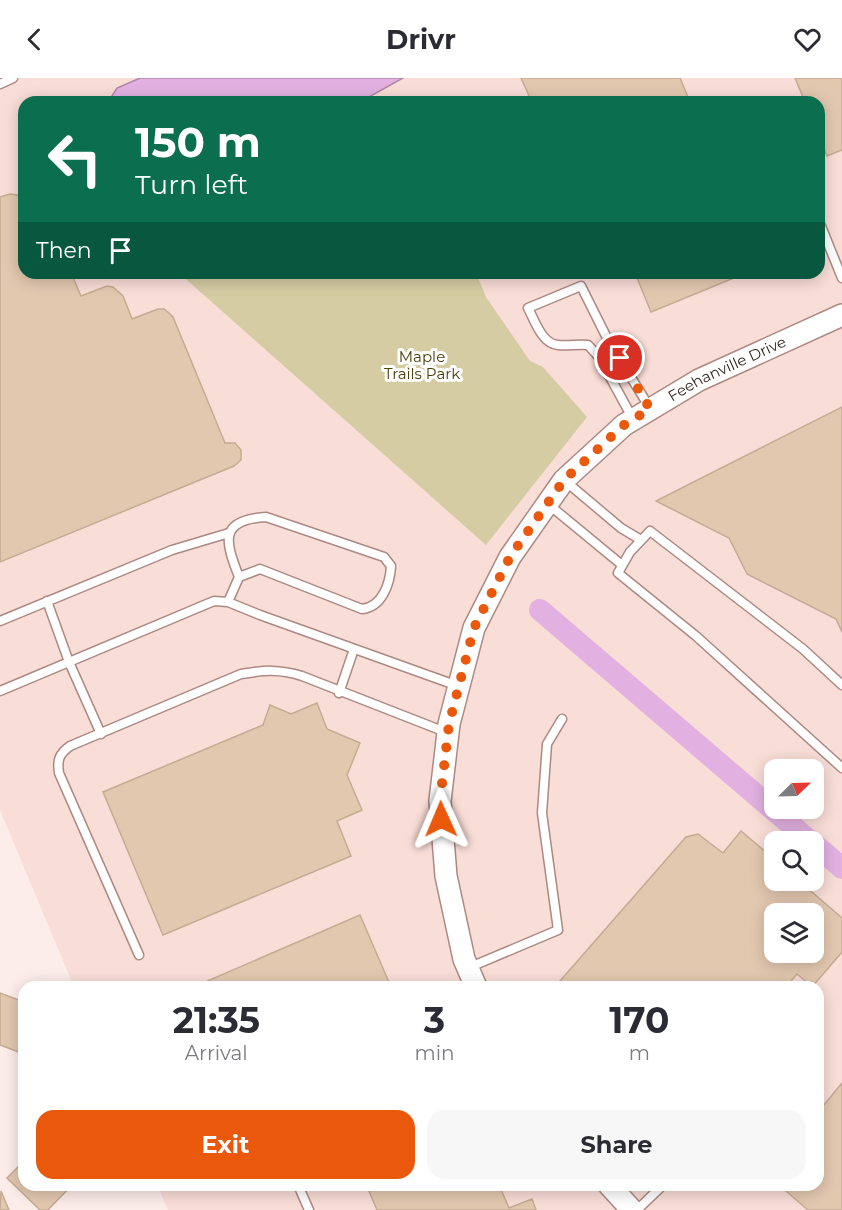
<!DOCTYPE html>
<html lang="en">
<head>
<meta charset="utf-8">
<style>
	:root { --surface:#fff; --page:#f7f7f7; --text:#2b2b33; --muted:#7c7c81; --accent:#ea580c }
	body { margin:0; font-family:Montserrat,sans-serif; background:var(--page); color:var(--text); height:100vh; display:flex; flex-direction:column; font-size:22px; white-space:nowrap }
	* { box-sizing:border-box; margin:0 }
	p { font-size:20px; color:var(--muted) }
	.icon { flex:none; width:33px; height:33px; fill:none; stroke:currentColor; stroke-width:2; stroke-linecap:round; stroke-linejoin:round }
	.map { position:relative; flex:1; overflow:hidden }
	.side { position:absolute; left:18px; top:903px; width:806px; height:210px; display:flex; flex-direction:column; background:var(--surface); border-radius:18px; box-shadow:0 3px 15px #0003 }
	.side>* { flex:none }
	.hud { position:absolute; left:18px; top:18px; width:807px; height:183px; border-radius:18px; box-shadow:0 3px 15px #0003; background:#0b6e4f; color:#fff; overflow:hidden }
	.needle { width:39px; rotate:67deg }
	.tools { position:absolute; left:764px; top:681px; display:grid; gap:12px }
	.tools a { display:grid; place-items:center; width:60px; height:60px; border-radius:12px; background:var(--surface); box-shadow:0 3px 15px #0003; font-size:30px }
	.pin { position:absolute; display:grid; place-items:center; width:51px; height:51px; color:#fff; margin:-26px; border:3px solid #fff; border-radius:50%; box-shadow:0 2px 6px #0007 }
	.me { position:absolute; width:66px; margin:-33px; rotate:359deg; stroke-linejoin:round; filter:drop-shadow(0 0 4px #0008) }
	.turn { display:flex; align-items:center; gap:21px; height:126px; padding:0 18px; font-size:27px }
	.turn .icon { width:78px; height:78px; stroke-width:2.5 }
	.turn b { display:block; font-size:42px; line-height:51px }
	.then { display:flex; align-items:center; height:57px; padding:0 18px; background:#0003; gap:12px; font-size:22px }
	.eta { display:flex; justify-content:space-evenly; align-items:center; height:102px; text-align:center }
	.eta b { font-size:36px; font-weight:700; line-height:42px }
	.button { display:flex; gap:12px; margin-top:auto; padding:12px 18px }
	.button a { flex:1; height:69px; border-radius:18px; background:var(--accent); color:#fff; font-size:24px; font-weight:700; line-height:69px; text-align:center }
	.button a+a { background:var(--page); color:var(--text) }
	header { display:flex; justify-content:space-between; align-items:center; height:78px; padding:0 18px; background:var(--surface); font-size:27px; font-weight:700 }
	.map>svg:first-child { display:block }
	.built { fill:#f9ddd7; fill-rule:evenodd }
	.green { fill:#d5cca4 }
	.water { fill:#e2b1e1; stroke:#ad87a7; stroke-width:1.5 }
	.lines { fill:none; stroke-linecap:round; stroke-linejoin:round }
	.canal { stroke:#e2b1e1; stroke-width:22 }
	.building { fill:#e3c8b0; stroke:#c5ab93; stroke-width:1.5; fill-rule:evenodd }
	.service-casing { stroke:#ac8982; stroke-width:11 }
	.tertiary-casing { stroke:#ac8982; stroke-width:24 }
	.service { stroke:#fff; stroke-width:8 }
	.tertiary { stroke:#fff; stroke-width:21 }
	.route { stroke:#ea580c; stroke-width:10; stroke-dasharray:0 18 }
	.labels { text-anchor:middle; stroke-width:6; stroke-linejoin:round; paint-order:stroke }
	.park-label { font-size:15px; fill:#4b400c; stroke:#fefefe }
	.street-label { font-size:15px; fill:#322421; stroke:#fefefe }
</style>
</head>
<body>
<header><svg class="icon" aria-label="back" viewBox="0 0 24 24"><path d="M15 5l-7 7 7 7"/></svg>Drivr<svg class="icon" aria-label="heart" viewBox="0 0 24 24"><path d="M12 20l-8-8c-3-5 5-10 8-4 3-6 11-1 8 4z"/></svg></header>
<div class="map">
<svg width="842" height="1132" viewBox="0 0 842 1132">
	<rect width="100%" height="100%" fill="#fdedea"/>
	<path class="built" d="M0,0H842V1132H168L157,1107H818V909H74L0,732ZM24,24H819V195H24ZM774,692H813V730H774ZM774,764H813V802H774ZM774,836H813V874H774Z"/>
	<path class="green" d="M179,195H476L486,219L530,283L543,289L587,339L486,467Z"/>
	<path class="water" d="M140,0H403L360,24H108L117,10Z"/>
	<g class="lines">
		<path class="canal" d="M540,532L811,764
			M813,765L842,790"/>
	</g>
	<path class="building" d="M521,0H680L690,24H532Z
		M795,0H842V72L827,78L819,58V24H805Z
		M10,116L24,118V195H71L81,218L107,208L113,209L123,218L132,241L158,231H164L169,235L173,239L225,365H235L241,372V382L234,388L0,484V119Z
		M635,195H746L651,234Z
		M842,329V554L836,541L747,496L729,460L656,423Z
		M317,625L327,651L360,665L347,697L362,732L337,743L351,778L163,857L103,714L263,647L270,627L291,636Z
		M741,753L774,781V802H798L842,840V874L812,909L797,896L786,909H567L560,903L686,759L698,756L723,775ZM774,836H813V874H774Z
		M360,837L391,909H208L205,904Z
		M0,915L24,924V966L21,975L0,967Z
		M842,1005V1132H808L779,1107H818V1034Z
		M23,1084L24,1107H72L48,1132H40L7,1100Z
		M378,1107H499L509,1130L532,1121L536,1132H377L368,1111Z
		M1,1113L9,1132H0Z"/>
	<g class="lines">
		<g class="service-casing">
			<path id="service" d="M0,6L13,0
				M821,148L842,200
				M633,341L599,279L588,267C578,266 568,268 558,267C542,266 535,243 528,230L581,208L609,264L650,330
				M564,402L621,450L641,462
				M548,426L622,487
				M47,523L69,584L101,656
				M228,524L239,499L260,491L362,531C382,529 390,506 391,488L384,479L266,439C217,442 226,465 239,499
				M0,543L172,472L229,455
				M842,607L803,571L650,453L630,474L618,495L696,558L842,690
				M0,613L214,523L228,524L260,537L458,608
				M339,615L354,571
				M139,877L59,695C57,682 59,676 70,668L241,596C265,592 279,591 302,598L448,655
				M468,890L558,852L542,735L547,666L562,641
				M298,1107L309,1132
				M637,1132L663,1107"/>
		</g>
		<g class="tertiary-casing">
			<g id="tertiary">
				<path id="s1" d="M476,909L464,881L446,798L440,723L449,646L474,550L510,479L564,402L624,347L699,302L842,237"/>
				<path d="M609,1107L632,1132"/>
			</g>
		</g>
		<use href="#service" class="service"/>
		<use href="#tertiary" class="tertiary"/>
	</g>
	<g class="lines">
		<path class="route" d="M441,741L440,723L449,646L474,550L483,532L510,479L564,402L624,347L650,331L620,280"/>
	</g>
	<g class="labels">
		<g class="park-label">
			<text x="422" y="284">Maple<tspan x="422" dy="17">Trails Park</tspan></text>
		</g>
		<g class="street-label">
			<text dy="5" stroke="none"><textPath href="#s1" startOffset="740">Feehanville Drive</textPath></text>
		</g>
	</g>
</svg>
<div class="tools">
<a><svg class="needle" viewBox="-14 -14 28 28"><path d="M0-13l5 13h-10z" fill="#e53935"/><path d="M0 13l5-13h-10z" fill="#7c7c81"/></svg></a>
<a><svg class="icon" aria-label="search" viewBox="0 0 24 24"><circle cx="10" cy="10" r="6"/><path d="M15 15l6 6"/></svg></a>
<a><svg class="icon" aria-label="layers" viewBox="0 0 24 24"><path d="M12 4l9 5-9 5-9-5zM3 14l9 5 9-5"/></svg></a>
</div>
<div class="pin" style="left:620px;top:280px;background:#d93025"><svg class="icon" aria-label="arrive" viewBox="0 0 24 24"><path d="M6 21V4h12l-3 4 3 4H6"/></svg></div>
<svg class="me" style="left:441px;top:741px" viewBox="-20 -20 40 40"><path d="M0-17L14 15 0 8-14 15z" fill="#ea580c" stroke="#fff" stroke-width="4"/></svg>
<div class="hud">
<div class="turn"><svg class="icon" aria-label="left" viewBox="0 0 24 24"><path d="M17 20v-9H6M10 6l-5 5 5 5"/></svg><div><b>150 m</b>Turn left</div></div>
<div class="then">Then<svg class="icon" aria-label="arrive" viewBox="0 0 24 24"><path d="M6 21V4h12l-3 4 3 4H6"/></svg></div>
</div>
<section class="side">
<div class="eta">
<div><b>21:35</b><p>Arrival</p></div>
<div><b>3</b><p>min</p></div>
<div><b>170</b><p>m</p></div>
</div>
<div class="button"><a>Exit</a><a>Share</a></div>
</section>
</div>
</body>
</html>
